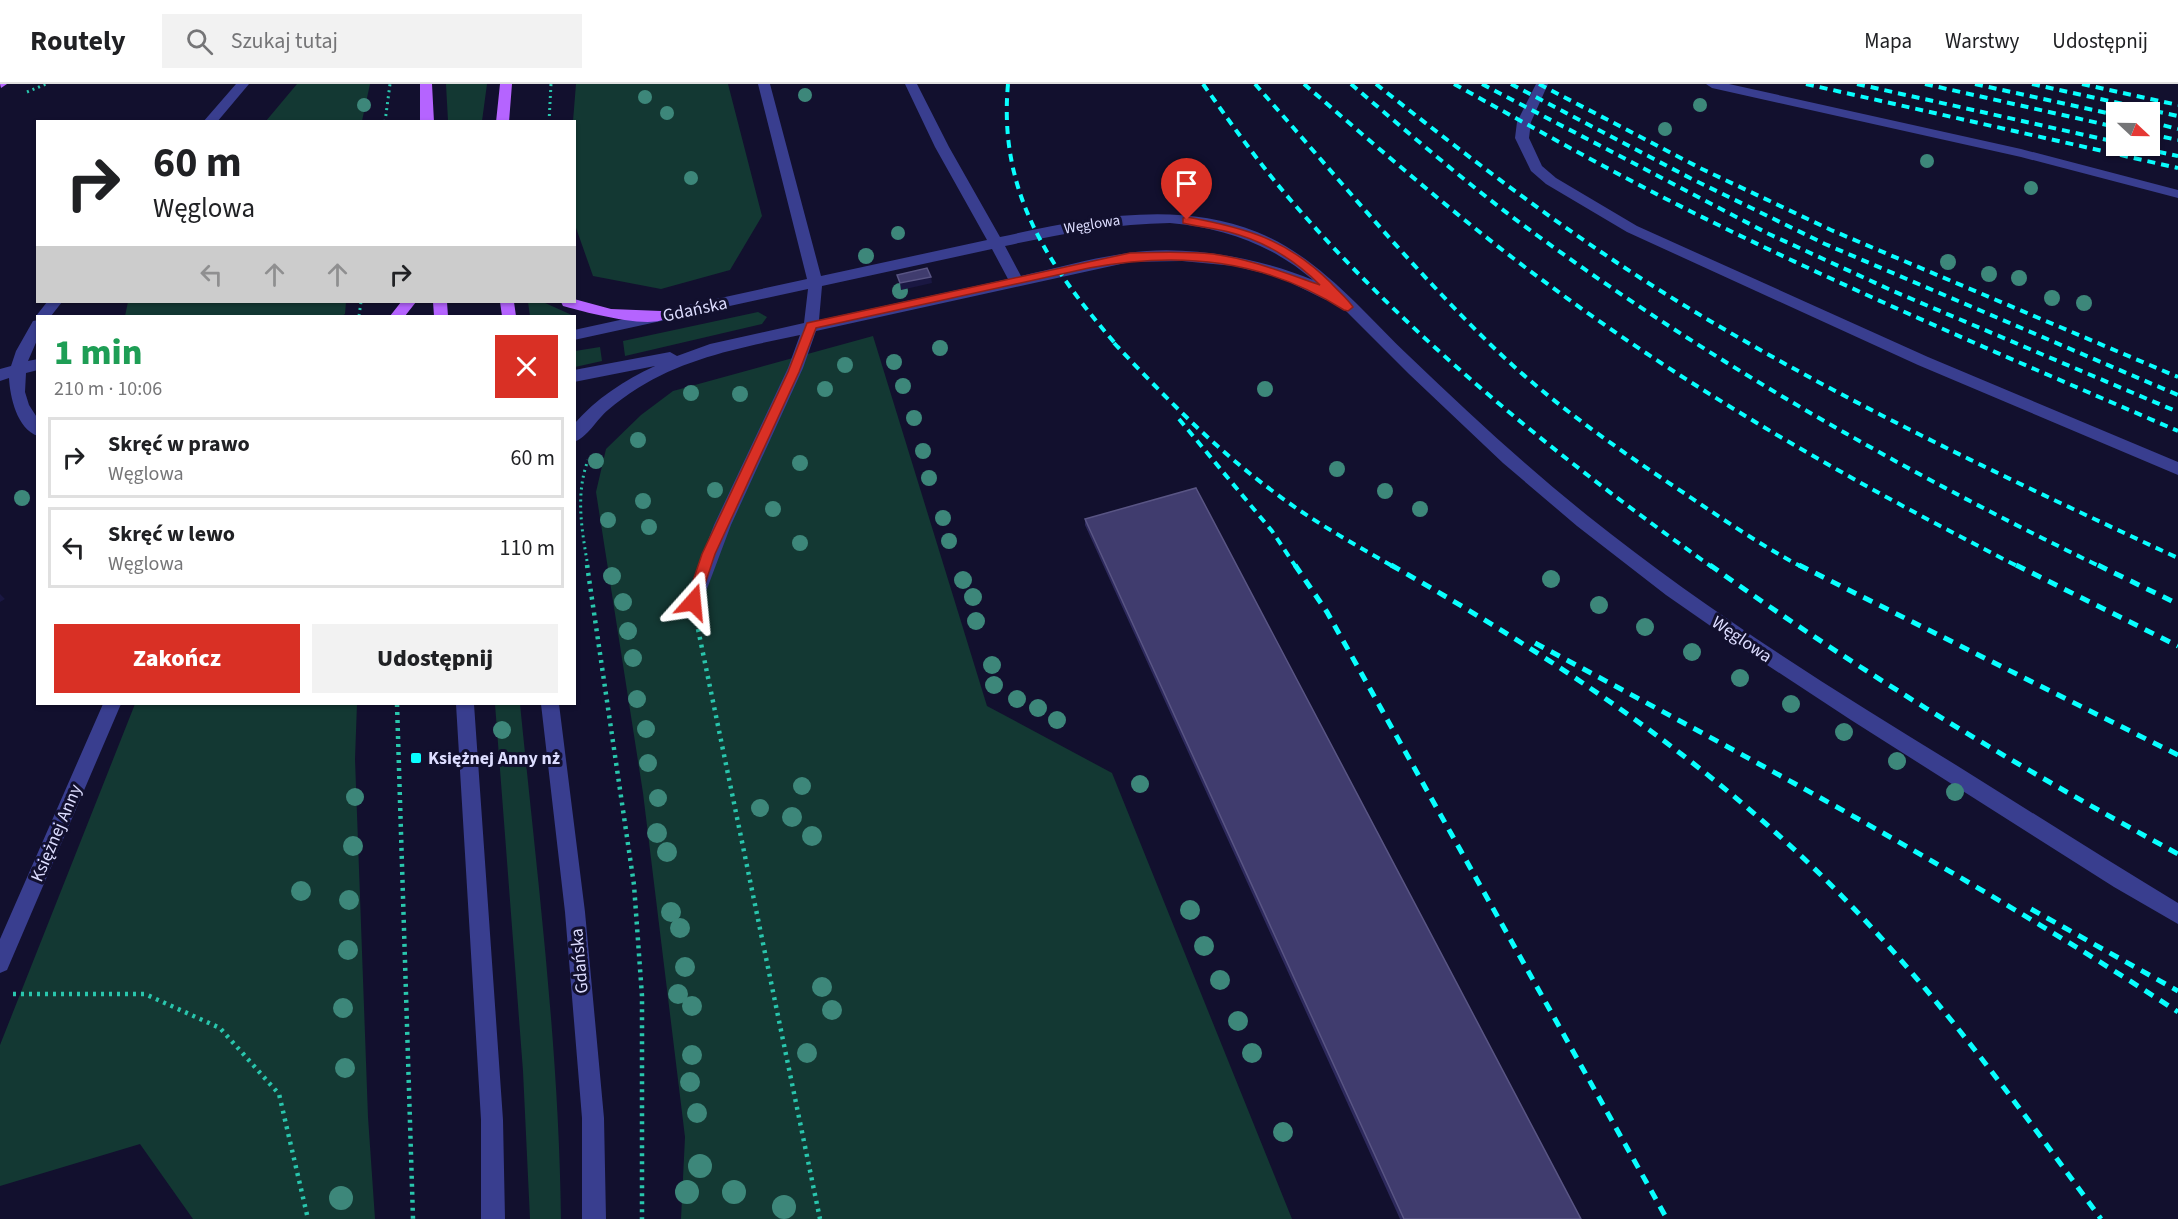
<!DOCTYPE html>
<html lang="pl">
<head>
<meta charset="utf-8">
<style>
	:root { --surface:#fff; --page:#f2f2f2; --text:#202124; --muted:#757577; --line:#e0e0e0; --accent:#d93025 }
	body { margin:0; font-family:"Source Sans 3",sans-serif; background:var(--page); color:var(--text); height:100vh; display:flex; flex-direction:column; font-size:22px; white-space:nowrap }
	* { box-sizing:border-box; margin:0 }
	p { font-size:20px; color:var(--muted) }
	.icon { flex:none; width:33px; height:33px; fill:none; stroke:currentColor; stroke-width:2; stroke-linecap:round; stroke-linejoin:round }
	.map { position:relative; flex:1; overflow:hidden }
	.side { position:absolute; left:36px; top:231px; width:540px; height:390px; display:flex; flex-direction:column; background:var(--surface); border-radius:0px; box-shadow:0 2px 4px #0004 }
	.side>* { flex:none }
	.banner { position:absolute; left:36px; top:36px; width:540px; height:183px; border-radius:0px; box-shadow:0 2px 4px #0004; background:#fff; color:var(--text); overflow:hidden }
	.needle { width:39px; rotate:112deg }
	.tools { position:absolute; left:2106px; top:18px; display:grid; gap:12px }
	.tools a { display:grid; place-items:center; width:54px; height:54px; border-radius:0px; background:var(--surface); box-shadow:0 2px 4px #0004; font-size:30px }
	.pin { position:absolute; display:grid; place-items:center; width:51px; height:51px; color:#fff; margin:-62px -26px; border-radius:50% 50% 50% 0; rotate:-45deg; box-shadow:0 0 6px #0007 }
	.pin .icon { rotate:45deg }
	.me { position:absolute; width:66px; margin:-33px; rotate:18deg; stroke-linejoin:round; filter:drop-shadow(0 0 4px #0008) }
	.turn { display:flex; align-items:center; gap:21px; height:126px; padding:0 18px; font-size:27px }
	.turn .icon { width:78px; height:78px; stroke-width:2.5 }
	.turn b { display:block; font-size:42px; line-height:51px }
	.lanes { display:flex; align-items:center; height:57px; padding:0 18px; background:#0003; justify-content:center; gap:30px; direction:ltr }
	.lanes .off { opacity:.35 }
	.round { display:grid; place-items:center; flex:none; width:63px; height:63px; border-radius:0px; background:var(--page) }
	.summary { display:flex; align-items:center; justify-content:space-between; height:102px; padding:0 18px }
	h1 { font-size:36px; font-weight:800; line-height:45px; color:#1e9e55 }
	.button { display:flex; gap:12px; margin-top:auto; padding:12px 18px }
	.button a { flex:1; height:69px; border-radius:0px; background:var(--accent); color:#fff; font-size:24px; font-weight:800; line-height:69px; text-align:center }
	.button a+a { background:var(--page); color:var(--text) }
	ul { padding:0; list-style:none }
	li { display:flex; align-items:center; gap:18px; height:81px; margin:0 12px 9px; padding:0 6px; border:3px solid var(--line); border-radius:0px }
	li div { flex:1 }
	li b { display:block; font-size:22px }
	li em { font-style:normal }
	header { display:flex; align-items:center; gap:36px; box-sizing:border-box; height:84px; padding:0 30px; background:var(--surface); border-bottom:2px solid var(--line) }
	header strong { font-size:28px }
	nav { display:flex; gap:33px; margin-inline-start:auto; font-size:21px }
	.search { width:420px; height:54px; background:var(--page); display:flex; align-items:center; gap:15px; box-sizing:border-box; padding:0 21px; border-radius:0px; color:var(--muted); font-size:22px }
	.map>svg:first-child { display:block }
	.green { fill:#133833 }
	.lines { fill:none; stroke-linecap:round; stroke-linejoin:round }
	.path-far1 { stroke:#29c6ad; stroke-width:3; stroke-dasharray:2 4; stroke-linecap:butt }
	.path { stroke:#29c6ad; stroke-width:4.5; stroke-dasharray:3 5; stroke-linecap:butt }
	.minor { fill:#393e8f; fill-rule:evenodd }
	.major { fill:#b564ff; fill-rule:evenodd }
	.rail-far1 { stroke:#09ffff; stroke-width:4; stroke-dasharray:8 6; stroke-linecap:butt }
	.rail { stroke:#09ffff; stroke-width:5; stroke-dasharray:10 8; stroke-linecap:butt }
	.tree { fill:#3d877a }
	.wall { fill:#2d295c }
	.shaded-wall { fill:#1a1742 }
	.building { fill:#403c6e; stroke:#595584; stroke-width:1.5 }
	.route { fill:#d93025; stroke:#8d1f18; stroke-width:1.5 }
	.poi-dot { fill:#09ffff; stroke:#12102e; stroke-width:2 }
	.labels { text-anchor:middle; stroke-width:6; stroke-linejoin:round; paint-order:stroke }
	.far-street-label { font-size:15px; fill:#ddf; stroke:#12102e }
	.street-label { font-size:18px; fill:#ddf; stroke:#12102e }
	.poi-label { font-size:18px; font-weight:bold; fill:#ddf; stroke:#12102e; text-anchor:start }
</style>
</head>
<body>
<header>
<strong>Routely</strong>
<div class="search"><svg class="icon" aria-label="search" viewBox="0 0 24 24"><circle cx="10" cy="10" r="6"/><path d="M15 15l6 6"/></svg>Szukaj tutaj</div>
<nav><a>Mapa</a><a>Warstwy</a><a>Udostępnij</a></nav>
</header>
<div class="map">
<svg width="2178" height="1135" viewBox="0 0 2178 1135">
	<rect width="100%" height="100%" fill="#12102e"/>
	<path class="green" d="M297,0H370L362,37H266Z
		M446,0H487L482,37H448Z
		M576,0H728L762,132L730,186L661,205L593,192L575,141L573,37Z
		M128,218H346L345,230L342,232H125Z
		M528,218H543L574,232H530Z
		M758,228L767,233L762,240L625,272L623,257Z
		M873,252L987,622L1112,689L1292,1135H681L685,1053L643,709L596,408L606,365L641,331L673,307Z
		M600,263L602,277L575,283V267Z
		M135,620H357L355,675L368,1033L375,1135H193L140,1060L0,1102V961Z
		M495,620H520C537,791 559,963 561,1135H530L523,987Z"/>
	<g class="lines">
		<path class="path-far1" d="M27,8L46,0
			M385,38L390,0
			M549,38L551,0
			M359,232L361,218
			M588,483C582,447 575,411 588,376"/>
		<path class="path" d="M587,481L634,801L642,912V1135
			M698,545L820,1135
			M397,620L413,1135
			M13,910H145L220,944L279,1010L308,1135"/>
		<path class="minor" d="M236,0H249L217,38H203Z
			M758,0H770L821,192L987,156L935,63L905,0H917L949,63L1000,153C1084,135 1174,115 1257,148C1319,173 1362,227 1409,272C1467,328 1526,382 1588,432C1704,525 1830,604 1956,681C2030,727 2103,774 2178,819V840L2114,803L1851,636L1758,575L1666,511L1577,442L1503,379L1409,290L1335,216H1326L1279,193L1234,182L1182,177L1130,178L816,247L803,284L731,441L702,518L699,523L693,525L687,523L684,518L714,441L788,284L800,251C744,263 687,273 638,304C627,311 617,318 608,326C597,335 587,354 574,358V340C596,315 624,296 655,282L574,298V286L670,268L677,272L710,260L804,239L808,205L574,256V246L807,195ZM1170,139C1224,144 1271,160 1313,196C1260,174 1186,160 1128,169C1092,174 1056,184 1021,192L1005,162C1060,150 1113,140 1170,139ZM992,165L1008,195L819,236L822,202Z
			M1536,0H1548L1531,38L1529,54L1542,82L1556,94L1637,142L1928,273L2178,378V391L1918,281L1627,148L1546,100L1531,87L1515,54L1517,38Z
			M1706,0H1729L2021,65L2178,106V114L2021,73L1712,4Z
			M47,218H62L51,232H38V235L36,232Z
			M38,236V254L28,277L38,275V286L26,289L25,308L29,321L38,335V352C17,345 10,313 9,294L0,297V285L11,282L16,267L33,237Z
			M103,620H121L7,886L0,889V855Z
			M456,620H474L503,1036L505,1135H481V1036Z
			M541,620H559L585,828L604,1034L606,1135H582V1034L565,828Z"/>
		<path class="major" d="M0,0H7L1,4Z
			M420,0H432L434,38H420Z
			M500,0H512L509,38H496Z
			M574,215L611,225L661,227L668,232C657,248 581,227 563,222L561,218H574Z
			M401,218H416L405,232H390Z
			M433,218H447L448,232H434Z
			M500,218H514L516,232H502Z"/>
		<path class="rail-far1" d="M1008,0C998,110 1050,184 1119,264
			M1203,0C1232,41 1261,82 1294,120C1415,259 1561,376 1712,483
			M1255,0C1333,88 1408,180 1492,262C1551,319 1619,366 1687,411C1724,436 1762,462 1802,483
			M1304,0C1384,69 1464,139 1549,201C1696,310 1857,400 2019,483
			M1351,0C1412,52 1473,105 1538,152C1714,280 1905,388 2101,483
			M1376,0C1473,77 1571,152 1677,217C1837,315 2008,395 2178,474
			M1454,0C1532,43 1610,87 1690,127C1850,207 2014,276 2178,347
			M1482,0L1769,150L1893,207L2178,328
			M1511,0L1690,94L1825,160L2178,311
			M1539,0L1702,85L1831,146L2178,293
			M1806,0L2178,84
			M1857,0L2116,58
			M1925,0L2116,43
			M1975,0L2116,31
			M2032,0L2178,32
			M2082,0L2178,21
			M2150,38L2178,45
			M2150,50L2178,56
			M2131,62L2178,72
			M1114,259C1165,313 1217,367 1278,411C1314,438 1354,460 1394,483
			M1179,335L1272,447L1296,483"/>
		<path class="rail" d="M1295,481L1327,528L1667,1135
			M1391,481C1550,571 1705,674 1834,804C1934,905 2017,1020 2101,1135
			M1710,481C1860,588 2016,682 2178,770
			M1799,481L2178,671
			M2016,481L2178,562
			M2098,481L2178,520
			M1535,559C1753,676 1971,792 2178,928
			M2031,825L2178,907"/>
	</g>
	<g class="tree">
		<circle cx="805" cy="11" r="7"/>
		<circle cx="645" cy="13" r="7"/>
		<circle cx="364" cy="21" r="7"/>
		<circle cx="1700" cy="21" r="7"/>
		<circle cx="667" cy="29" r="7"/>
		<circle cx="1665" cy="45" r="7"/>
		<circle cx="1927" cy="77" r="7"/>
		<circle cx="691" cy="94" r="7"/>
		<circle cx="2031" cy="104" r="7"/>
		<circle cx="898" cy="149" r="7"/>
		<circle cx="866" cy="172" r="8"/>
		<circle cx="1948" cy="178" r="8"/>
		<circle cx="1989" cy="190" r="8"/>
		<circle cx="2019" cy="194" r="8"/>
		<circle cx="900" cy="207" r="8"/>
		<circle cx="2052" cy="214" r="8"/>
		<circle cx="2084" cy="219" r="8"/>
		<circle cx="940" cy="264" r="8"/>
		<circle cx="894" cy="278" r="8"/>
		<circle cx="845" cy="281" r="8"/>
		<circle cx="903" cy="302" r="8"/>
		<circle cx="825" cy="305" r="8"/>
		<circle cx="1265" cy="305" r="8"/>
		<circle cx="691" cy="309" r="8"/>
		<circle cx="740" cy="310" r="8"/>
		<circle cx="914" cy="334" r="8"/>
		<circle cx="638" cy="356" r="8"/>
		<circle cx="923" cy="367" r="8"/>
		<circle cx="596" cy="377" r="8"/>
		<circle cx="800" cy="379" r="8"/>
		<circle cx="1337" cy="385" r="8"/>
		<circle cx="929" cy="394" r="8"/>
		<circle cx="715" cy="406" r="8"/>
		<circle cx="1385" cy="407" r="8"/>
		<circle cx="22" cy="414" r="8"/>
		<circle cx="643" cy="417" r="8"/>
		<circle cx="773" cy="425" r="8"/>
		<circle cx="1420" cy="425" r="8"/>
		<circle cx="943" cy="434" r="8"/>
		<circle cx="608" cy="436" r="8"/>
		<circle cx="649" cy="443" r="8"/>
		<circle cx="949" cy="457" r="8"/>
		<circle cx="800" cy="459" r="8"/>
		<circle cx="612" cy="492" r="9"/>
		<circle cx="1551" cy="495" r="9"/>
		<circle cx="963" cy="496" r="9"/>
		<circle cx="973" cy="513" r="9"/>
		<circle cx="623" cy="518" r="9"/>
		<circle cx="1599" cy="521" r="9"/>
		<circle cx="976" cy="537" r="9"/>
		<circle cx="1645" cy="543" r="9"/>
		<circle cx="628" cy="547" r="9"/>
		<circle cx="1692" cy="568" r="9"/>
		<circle cx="633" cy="574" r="9"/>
		<circle cx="992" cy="581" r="9"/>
		<circle cx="1740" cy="594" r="9"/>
		<circle cx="994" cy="601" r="9"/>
		<circle cx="637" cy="615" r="9"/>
		<circle cx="1017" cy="615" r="9"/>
		<circle cx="1791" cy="620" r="9"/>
		<circle cx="1038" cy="624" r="9"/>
		<circle cx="1057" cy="636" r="9"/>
		<circle cx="646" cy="645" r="9"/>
		<circle cx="502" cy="646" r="9"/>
		<circle cx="1844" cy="648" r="9"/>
		<circle cx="1897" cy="677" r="9"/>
		<circle cx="648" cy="679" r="9"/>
		<circle cx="1140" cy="700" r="9"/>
		<circle cx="802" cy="702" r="9"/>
		<circle cx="1955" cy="708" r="9"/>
		<circle cx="355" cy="713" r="9"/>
		<circle cx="658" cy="714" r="9"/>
		<circle cx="760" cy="724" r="9"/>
		<circle cx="792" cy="733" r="10"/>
		<circle cx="657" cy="749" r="10"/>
		<circle cx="812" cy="752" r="10"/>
		<circle cx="353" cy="762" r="10"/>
		<circle cx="667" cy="768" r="10"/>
		<circle cx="301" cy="807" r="10"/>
		<circle cx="349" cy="816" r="10"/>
		<circle cx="1190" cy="826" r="10"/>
		<circle cx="671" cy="828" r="10"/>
		<circle cx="680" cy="844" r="10"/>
		<circle cx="1204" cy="862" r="10"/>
		<circle cx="348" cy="866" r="10"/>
		<circle cx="685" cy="883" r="10"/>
		<circle cx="1220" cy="896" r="10"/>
		<circle cx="822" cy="903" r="10"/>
		<circle cx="678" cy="910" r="10"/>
		<circle cx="692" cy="922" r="10"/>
		<circle cx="343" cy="924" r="10"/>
		<circle cx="832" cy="926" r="10"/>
		<circle cx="1238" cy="937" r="10"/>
		<circle cx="807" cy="969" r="10"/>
		<circle cx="1252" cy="969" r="10"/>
		<circle cx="692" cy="971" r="10"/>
		<circle cx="345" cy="984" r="10"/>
		<circle cx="690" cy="998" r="10"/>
		<circle cx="697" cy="1029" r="10"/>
		<circle cx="1283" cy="1048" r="10"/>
		<circle cx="700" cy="1082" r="12"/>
		<circle cx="687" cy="1108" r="12"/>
		<circle cx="734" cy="1108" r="12"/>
		<circle cx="341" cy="1114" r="12"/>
		<circle cx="784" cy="1123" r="12"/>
	</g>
	<path class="wall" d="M1085,435L1581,1135H1400L1085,441Z"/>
	<path class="shaded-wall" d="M931,193L932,199L901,206L900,199Z
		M0,510L5,515L0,518Z"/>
	<path class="building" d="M927,184L931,193L900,199L897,191Z
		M1196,404L1581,1135H1404L1085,435Z"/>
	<path class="route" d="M1187,133C1246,144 1287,155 1331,199C1338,207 1347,214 1353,223L1348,227L1344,226C1264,175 1180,167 1089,184L816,244L799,288L715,470L699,518L693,523L688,522L686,518L702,470L788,288L807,239L1130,169C1158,168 1186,167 1213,170C1250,175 1285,189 1320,201C1295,176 1264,157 1229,148C1214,144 1198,143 1183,139V134Z"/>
	<rect class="poi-dot" x="410" y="668" width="12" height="12" rx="3"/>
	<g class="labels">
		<g class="far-street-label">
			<text transform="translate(1092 140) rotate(-9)" y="5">Węglowa</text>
		</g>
		<g class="street-label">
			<text transform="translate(695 225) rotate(-12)" y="6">Gdańska</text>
			<text transform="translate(1742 555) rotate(34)" y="6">Węglowa</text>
			<text transform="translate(56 749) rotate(-67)" y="6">Księżnej Anny</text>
			<text transform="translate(579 877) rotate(-95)" y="6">Gdańska</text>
		</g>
		<g class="poi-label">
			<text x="428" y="680">Księżnej Anny nż</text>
		</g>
	</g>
</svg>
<div class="tools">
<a><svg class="needle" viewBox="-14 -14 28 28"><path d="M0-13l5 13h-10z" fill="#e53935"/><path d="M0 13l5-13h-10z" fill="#757577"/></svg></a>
</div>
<div class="pin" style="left:1187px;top:136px;background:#d93025"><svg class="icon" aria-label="arrive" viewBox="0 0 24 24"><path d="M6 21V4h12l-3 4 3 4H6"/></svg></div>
<svg class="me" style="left:693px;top:518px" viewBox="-20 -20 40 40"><path d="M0-17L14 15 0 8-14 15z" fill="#d93025" stroke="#fff" stroke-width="4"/></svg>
<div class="banner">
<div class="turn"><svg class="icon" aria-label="right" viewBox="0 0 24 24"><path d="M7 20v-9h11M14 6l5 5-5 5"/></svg><div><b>60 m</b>Węglowa</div></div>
<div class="lanes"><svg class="icon off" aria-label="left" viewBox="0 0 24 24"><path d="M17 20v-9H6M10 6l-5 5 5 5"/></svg><svg class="icon off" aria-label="ahead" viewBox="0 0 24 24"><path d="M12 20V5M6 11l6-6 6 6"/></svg><svg class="icon off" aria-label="ahead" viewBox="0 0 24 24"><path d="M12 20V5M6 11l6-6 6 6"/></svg><svg class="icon" aria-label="right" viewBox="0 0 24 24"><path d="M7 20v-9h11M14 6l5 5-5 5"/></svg></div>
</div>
<section class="side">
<div class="summary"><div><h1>1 min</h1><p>210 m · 10:06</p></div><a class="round" style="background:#d93025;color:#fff"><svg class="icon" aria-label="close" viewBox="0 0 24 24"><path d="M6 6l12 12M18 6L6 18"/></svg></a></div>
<ul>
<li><svg class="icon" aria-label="right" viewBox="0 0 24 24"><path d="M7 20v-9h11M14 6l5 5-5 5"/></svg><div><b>Skręć w prawo</b><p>Węglowa</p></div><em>60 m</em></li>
<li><svg class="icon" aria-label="left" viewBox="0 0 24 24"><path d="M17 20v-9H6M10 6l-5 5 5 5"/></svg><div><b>Skręć w lewo</b><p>Węglowa</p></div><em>110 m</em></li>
</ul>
<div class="button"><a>Zakończ</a><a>Udostępnij</a></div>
</section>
</div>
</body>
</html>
